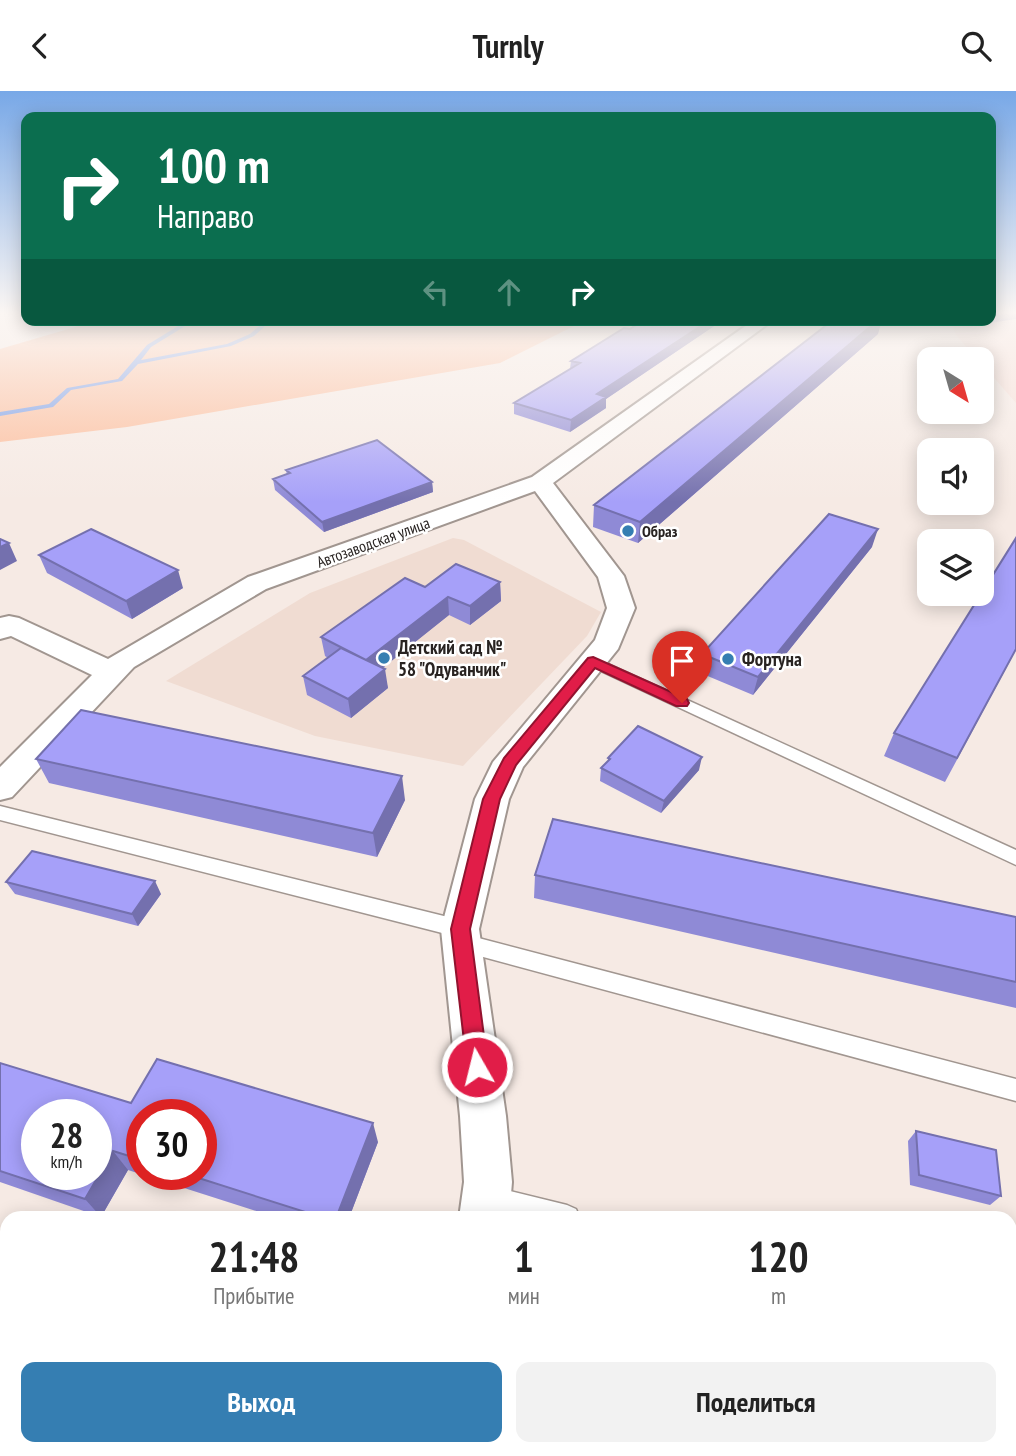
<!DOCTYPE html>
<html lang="ru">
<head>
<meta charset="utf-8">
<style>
	:root { --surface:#fff; --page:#f2f2f2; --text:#222; --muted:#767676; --accent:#357eb2 }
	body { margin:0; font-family:"PT Sans Narrow",sans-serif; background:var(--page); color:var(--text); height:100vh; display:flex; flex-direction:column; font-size:26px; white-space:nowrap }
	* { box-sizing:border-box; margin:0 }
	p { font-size:23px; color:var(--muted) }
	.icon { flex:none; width:38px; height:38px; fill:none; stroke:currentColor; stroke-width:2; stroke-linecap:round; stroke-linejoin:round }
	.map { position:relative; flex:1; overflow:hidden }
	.panel { position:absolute; left:0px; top:1120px; width:1017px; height:245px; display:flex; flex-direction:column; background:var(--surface); border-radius:21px 21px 0 0; box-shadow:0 4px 18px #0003 }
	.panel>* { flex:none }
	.top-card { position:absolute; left:21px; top:21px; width:975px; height:214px; border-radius:14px; box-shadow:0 4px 18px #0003; background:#0b6e4f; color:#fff; overflow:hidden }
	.needle { width:46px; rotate:143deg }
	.controls { position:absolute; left:917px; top:256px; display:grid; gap:14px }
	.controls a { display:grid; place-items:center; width:77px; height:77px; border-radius:14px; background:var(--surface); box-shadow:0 4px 18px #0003; font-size:35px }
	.speed { position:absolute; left:21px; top:1008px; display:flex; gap:14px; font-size:35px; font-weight:700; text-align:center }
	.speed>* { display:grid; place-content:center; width:91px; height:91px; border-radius:50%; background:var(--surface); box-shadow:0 4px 18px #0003; line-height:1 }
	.speed small { font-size:18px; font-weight:400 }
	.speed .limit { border:10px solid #d22; background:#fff; color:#111 }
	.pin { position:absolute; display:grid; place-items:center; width:60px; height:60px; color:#fff; margin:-72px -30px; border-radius:50% 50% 50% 0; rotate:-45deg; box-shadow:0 0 7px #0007 }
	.pin .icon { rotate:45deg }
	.me { position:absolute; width:77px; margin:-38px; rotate:352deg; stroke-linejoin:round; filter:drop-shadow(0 0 5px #0008) }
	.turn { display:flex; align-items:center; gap:24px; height:147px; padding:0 21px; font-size:32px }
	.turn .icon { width:91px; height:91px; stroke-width:2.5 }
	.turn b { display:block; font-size:49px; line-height:60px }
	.lanes { display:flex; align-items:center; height:66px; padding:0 21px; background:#0003; justify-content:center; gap:35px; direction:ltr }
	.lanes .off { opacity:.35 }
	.eta { display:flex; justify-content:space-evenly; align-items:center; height:119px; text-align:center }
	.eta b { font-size:42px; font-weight:600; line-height:49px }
	.action { display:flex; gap:14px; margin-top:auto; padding:14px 21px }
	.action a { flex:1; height:80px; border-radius:14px; background:var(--accent); color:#fff; font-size:28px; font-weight:600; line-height:80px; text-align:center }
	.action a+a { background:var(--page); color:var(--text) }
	header { display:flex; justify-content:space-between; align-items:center; height:91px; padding:0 21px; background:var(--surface); font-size:32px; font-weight:600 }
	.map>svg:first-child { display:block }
	.industrial { fill:#f6ddd5 }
	.built { fill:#f0dcd2 }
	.green { fill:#fcbb99 }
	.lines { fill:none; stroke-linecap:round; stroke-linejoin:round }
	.stream { fill:#7096e6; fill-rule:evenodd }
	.service-casing { stroke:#a19690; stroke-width:3 }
	.minor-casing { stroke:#a19690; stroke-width:4 }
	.service { fill:#fff; fill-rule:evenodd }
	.minor { fill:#fff; fill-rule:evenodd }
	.wall { fill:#8f8ad6; fill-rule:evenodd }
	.shaded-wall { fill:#7470ae }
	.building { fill:#a6a0f9; stroke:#7470ae; stroke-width:2; fill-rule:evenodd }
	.route { fill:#e11d48; stroke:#92132f; stroke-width:2 }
	.poi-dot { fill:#357eb2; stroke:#fff; stroke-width:2.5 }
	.labels { text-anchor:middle; stroke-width:5; stroke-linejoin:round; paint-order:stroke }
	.far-poi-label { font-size:16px; font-weight:bold; fill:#282321; stroke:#fff; text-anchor:start }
	.far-street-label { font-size:16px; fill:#282321; stroke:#fff }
	.poi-label { font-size:19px; font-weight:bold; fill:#282321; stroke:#fff; text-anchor:start }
</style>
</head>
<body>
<header><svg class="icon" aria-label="back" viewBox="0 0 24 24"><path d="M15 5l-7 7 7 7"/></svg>Turnly<svg class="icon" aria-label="search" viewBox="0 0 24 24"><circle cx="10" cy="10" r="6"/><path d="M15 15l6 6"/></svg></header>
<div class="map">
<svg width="1016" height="1365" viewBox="0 0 1016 1365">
	<rect width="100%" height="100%" fill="#f6eae4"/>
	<path class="industrial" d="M1016,220V312L982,273V268H977L956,244L950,229H990Z"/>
	<path class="built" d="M453,447L464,449L601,521L587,545L463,675L315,645L166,590L310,502Z"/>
	<path class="green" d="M99,229H586L500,272L127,336L0,351V258Z"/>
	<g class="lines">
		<path class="stream" d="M188,229H195L151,256L141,269L227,253L250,243L266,229H272L254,245L231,255L138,273L122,290L71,299L53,316L0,325V321L49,313L67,297L118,288L147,254Z"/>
		<g class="service-casing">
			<path id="service" d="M593,566L1016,759V774L588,574L585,571L588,568Z
				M0,715L460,829L467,832L470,838L467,844L1016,988V1010L461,860L454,857L451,851L454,845L0,729Z
				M490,1095L567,1114L576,1118L580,1127C546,1127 513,1130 481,1117L477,1108L481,1099Z
				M172,1358H215L218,1365H175Z"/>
		</g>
		<g class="minor-casing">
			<path id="minor" d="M754,229H773L553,392L624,485L635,517L618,558L523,676L509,708L479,838L506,1025L512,1091L509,1127H459L464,1091L460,1025L441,838L475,708L493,671L595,549L607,517L598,486L535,400L266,498L134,576L12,706L0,709V676L92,584L11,545L0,548V527L9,525L19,527L108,568L248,486L532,386Z
				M409,1358H467L466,1365H408Z"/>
		</g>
		<use href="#service" class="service"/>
		<use href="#minor" class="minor"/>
	</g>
	<path class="wall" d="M644,229H723L606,308V317L570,341L514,323V312L570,278L571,270Z
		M878,243L638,452L593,436L594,414Z
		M286,379L432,391L433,401L324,441L275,399L273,388L287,384Z
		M872,456L753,604L698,581L702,563Z
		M39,464L183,497L132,528L47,482Z
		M500,491L501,510L470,534L449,524L382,577L388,597L351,627L307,604L303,585L328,567L325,565L321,546L425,496Z
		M1016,559L945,691L884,665L894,642Z
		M608,667L699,679L661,722L600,690L601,677L608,670Z
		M36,668L405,709L377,766L49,692Z
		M535,784L1016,826V917L534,807Z
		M6,791L161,803L138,835L15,803Z
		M0,972L131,1012L378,1051L349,1127H278L128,1079L101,1126L0,1091ZM142,1024L201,1083H142Z
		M916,1040L1001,1105L990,1114L910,1094L908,1050Z
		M1010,1263L1016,1294V1355L1011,1357L1010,1356Z
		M835,1358H853L847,1361Z"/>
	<path class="shaded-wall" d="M10,220H25L11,222Z
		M990,220H1016V228L970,235L972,229H990Z
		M710,229H723L606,308V317L570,341L571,329L597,303Z
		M878,229H882L878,243L638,452L640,431Z
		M432,391L433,401L324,441L322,431Z
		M878,438L872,456L753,604L758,586Z
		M9,452L17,470L0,479V456Z
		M178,479L183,497L132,528L126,510Z
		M500,491L501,510L470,534V515Z
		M448,506L449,524L369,588L366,569Z
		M385,578L388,597L351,627L348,608Z
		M702,666L699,679L661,722L664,710Z
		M402,685L405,709L377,766L373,742Z
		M155,790L161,803L138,835L132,823Z
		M373,1032L378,1051L349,1127H336Z
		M113,1060L128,1079L101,1126L85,1108Z
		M11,1358H19L15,1365H7Z"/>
	<path class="building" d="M644,229H710L597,303L606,306L571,329L514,312L580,272L571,270L624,237L630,238Z
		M833,229H878L640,431L594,414Z
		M377,349L432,391L322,431L273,388L290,382L286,379Z
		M829,423L878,438L758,586L702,563Z
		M91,438L178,479L126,510L39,464Z
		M1016,447V558L957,667L894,642Z
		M0,448L9,452L0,456Z
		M456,473L500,491L470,515L448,506L366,569L321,546L405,487L425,496Z
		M341,557L385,578L348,608L303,585Z
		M81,619L402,685L373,742L36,668Z
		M638,635L702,666L664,710L601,677L610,668L608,667Z
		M553,728L1016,826V891L535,784Z
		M32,760L155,790L132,823L6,791Z
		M157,968L373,1032L336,1127H324L186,1083H201V1024H142V1069L113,1060L85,1108L0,1080V972L131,1012ZM37,1024H96V1083H37Z
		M916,1040L996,1059L1001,1105L919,1084Z
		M1010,1263H1011L1016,1294V1349L1010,1348Z
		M0,1295L7,1298V1358H11L7,1365H0Z
		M483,1358H555L553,1365H481Z"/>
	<linearGradient id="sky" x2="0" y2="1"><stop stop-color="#78a8e7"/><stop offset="0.54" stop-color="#fbf6f3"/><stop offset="1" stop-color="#fbf6f3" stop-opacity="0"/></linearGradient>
	<rect width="1016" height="411" fill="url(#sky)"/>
	<path class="route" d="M593,566L687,608L689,612L687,615H676L595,577L516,674L500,708L470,838L488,976L484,983L477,986L470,983L467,976L451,838L483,708L504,667L588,567Z"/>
	<g class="poi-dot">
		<circle cx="628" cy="440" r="7"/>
		<circle cx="384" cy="567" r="7"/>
		<circle cx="728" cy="568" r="7"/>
	</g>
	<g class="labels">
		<g class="far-poi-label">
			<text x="642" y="446">Образ</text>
		</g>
		<g class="far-street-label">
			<text transform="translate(373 451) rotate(-20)" y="6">Автозаводская улица</text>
		</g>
		<g class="poi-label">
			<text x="398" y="563">Детский сад №<tspan x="398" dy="22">58 "Одуванчик"</tspan></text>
			<text x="742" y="575">Фортуна</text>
		</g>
	</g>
</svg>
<div class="controls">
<a><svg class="needle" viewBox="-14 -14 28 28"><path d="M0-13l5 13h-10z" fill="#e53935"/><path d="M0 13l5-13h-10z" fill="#767676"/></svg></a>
<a><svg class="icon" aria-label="sound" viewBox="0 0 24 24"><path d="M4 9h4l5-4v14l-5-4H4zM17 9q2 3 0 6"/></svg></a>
<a><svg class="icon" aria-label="layers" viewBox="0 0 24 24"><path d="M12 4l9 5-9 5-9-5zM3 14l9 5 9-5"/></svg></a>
</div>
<div class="speed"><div>28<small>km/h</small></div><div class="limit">30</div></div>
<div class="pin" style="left:682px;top:612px;background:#d93025"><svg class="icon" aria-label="arrive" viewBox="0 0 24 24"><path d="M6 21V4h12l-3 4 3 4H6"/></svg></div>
<svg class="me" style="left:477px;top:976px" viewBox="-20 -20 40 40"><circle r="17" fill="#e11d48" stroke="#fff" stroke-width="3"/><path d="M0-11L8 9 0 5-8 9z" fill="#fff"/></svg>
<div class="top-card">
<div class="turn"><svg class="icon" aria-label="right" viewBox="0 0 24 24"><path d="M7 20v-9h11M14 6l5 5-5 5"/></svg><div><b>100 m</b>Направо</div></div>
<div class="lanes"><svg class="icon off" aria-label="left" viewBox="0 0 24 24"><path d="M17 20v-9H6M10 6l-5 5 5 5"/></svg><svg class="icon off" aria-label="ahead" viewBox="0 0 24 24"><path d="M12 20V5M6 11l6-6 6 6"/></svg><svg class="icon" aria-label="right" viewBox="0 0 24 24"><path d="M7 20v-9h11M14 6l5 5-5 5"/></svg></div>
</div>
<section class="panel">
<div class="eta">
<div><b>21:48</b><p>Прибытие</p></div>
<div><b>1</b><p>мин</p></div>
<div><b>120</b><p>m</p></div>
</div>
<div class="action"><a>Выход</a><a>Поделиться</a></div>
</section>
</div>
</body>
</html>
